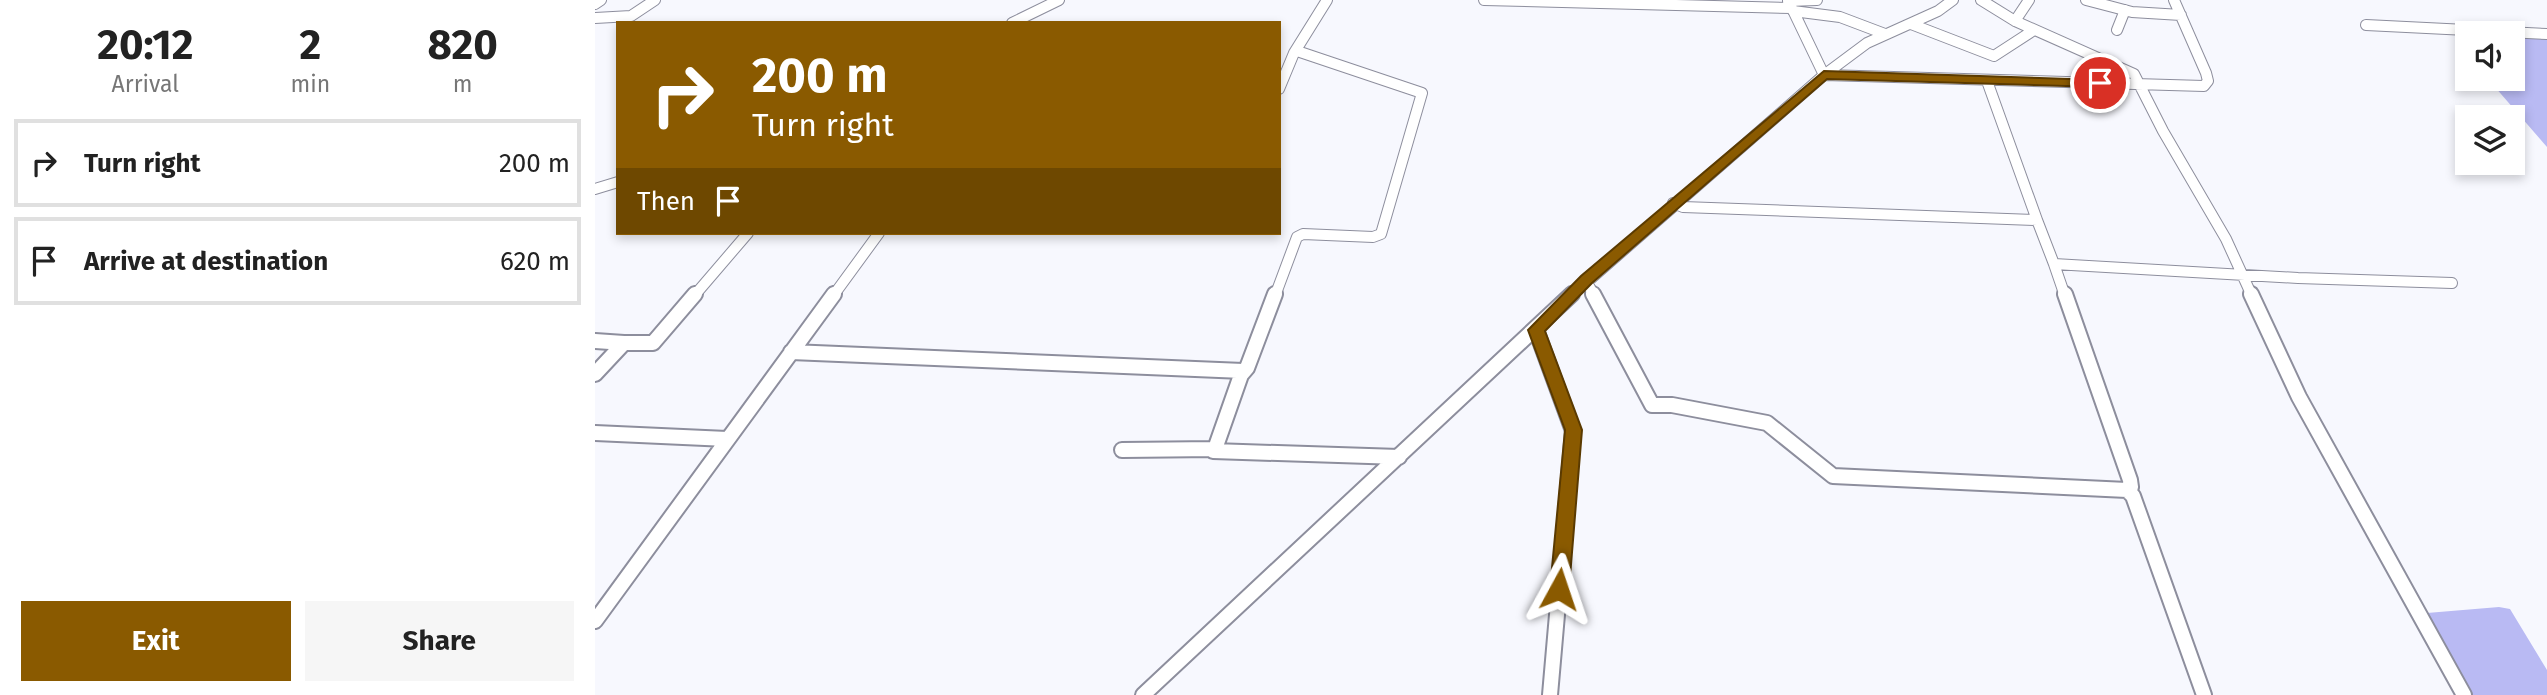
<!DOCTYPE html>
<html lang="en">
<head>
<meta charset="utf-8">
<style>
	:root { --surface:#fff; --page:#f6f6f6; --text:#222; --muted:#767676; --line:#e0e0e0; --accent:#8a5a00 }
	body { margin:0; font-family:"Fira Sans",sans-serif; background:var(--page); color:var(--text); height:100vh; display:flex; flex-direction:column; font-size:26px; white-space:nowrap }
	* { box-sizing:border-box; margin:0 }
	p { font-size:23px; color:var(--muted) }
	.icon { flex:none; width:38px; height:38px; fill:none; stroke:currentColor; stroke-width:2; stroke-linecap:round; stroke-linejoin:round }
	.map { position:relative; flex:1; overflow:hidden }
	.panel { display:flex; flex-direction:column; background:var(--surface); width:595px }
	.panel>* { flex:none }
	.top-card { position:absolute; left:21px; top:21px; width:665px; height:214px; border-radius:0px; box-shadow:0 4px 10px #0003; background:#8a5a00; color:#fff; overflow:hidden }
	.buttons { position:absolute; left:1860px; top:21px; display:grid; gap:14px }
	.buttons a { display:grid; place-items:center; width:70px; height:70px; border-radius:0px; background:var(--surface); box-shadow:0 4px 10px #0003; font-size:35px }
	.pin { position:absolute; display:grid; place-items:center; width:60px; height:60px; color:#fff; margin:-30px; border:4px solid #fff; border-radius:50%; box-shadow:0 2px 7px #0007 }
	.me { position:absolute; width:77px; margin:-38px; rotate:5deg; stroke-linejoin:round; filter:drop-shadow(0 0 5px #0008) }
	.turn { display:flex; align-items:center; gap:24px; height:147px; padding:0 21px; font-size:32px }
	.turn .icon { width:91px; height:91px; stroke-width:2.5 }
	.turn b { display:block; font-size:49px; line-height:60px }
	.then { display:flex; align-items:center; height:66px; padding:0 21px; background:#0003; gap:14px; font-size:26px }
	.eta { display:flex; justify-content:space-evenly; align-items:center; height:119px; text-align:center }
	.eta b { font-size:42px; font-weight:700; line-height:49px }
	.cta { display:flex; gap:14px; margin-top:auto; padding:14px 21px }
	.cta a { flex:1; height:80px; border-radius:0px; background:var(--accent); color:#fff; font-size:28px; font-weight:700; line-height:80px; text-align:center }
	.cta a+a { background:var(--page); color:var(--text) }
	ul { padding:0; list-style:none }
	li { display:flex; align-items:center; gap:21px; height:88px; margin:0 14px 10px; padding:0 7px; border:4px solid var(--line); border-radius:0px }
	li div { flex:1 }
	li b { display:block; font-size:26px }
	li em { font-style:normal }
	main { display:flex; flex:1; min-height:0 }
	.map>svg:first-child { display:block }
	.forest { fill:#b9baf3 }
	.lines { fill:none; stroke-linecap:round; stroke-linejoin:round }
	.minor-far1-casing { stroke:#8d8e9d; stroke-width:12 }
	.minor-casing { stroke:#8d8e9d; stroke-width:18 }
	.minor-far1 { stroke:#fff; stroke-width:10 }
	.minor { stroke:#fff; stroke-width:14 }
	.route { fill:#8a5a00; stroke:#5a3a00; stroke-width:2 }
</style>
</head>
<body>
<main>
<section class="panel">
<div class="eta">
<div><b>20:12</b><p>Arrival</p></div>
<div><b>2</b><p>min</p></div>
<div><b>820</b><p>m</p></div>
</div>
<ul>
<li><svg class="icon" aria-label="right" viewBox="0 0 24 24"><path d="M7 20v-9h11M14 6l5 5-5 5"/></svg><div><b>Turn right</b></div><em>200 m</em></li>
<li><svg class="icon" aria-label="arrive" viewBox="0 0 24 24"><path d="M6 21V4h12l-3 4 3 4H6"/></svg><div><b>Arrive at destination</b></div><em>620 m</em></li>
</ul>
<div class="cta"><a>Exit</a><a>Share</a></div>
</section>
<div class="map">
<svg width="1952" height="695" viewBox="0 0 1952 695">
	<rect width="100%" height="100%" fill="#f7f8fe"/>
	<path class="forest" d="M1918,34L1952,35V147L1893,79H1918Z
		M1904,607L1915,609L1952,670V695H1876L1832,613Z"/>
	<g class="lines">
		<g class="minor-far1-casing">
			<path id="minor-far1" d="M889,0L1196,8
				M1193,0L1229,75L1609,86L1613,81L1611,73L1579,0
				M1386,0L1420,21L1539,74L1568,131L1631,239L1657,296
				M1491,0L1537,12L1586,15
				M1193,1L1222,0
				M0,4L6,0
				M1198,11L1245,17L1290,34
				M0,18L36,16L60,0
				M1420,21L1434,0
				M417,23L464,0
				M1316,24L1399,56L1439,30
				M1771,25L1952,34
				M1522,30L1530,10
				M1392,81L1442,220
				M684,89L699,53L732,0
				M0,189L23,182
				M1078,203L1088,207L1442,220L1459,264L1703,278L1857,283
				M1459,264L1470,296
				M991,280L999,296
				M99,296L153,233
				M238,296L284,233
				M680,296L702,237L708,234L778,237L786,234L827,93L702,51
				M976,296L1229,75L1272,43L1343,11L1358,0"/>
		</g>
		<g class="minor-casing">
			<path id="minor" d="M998,294L1057,405H1077L1172,423L1238,476L1532,490L1536,487L1535,480L1470,294
				M1656,294L1704,397L1869,695
				M941,330L978,431L955,695
				M0,341L29,343
				M196,352L648,371
				M0,374L29,343H58L100,294
				M0,433L132,439
				M527,450L620,449L646,375L652,368L680,294
				M618,451L804,457
				M1532,490L1538,496L1609,695
				M0,621L239,294
				M548,695L977,294"/>
		</g>
		<use href="#minor-far1" class="minor-far1"/>
		<use href="#minor" class="minor"/>
	</g>
	<path class="route" d="M1229,71L1505,80L1511,83L1505,87L1232,79L997,283L950,331L987,430L974,589L971,595L964,598L958,595L955,589L970,430L933,330L986,276Z"/>
</svg>
<div class="buttons">
<a><svg class="icon" aria-label="sound" viewBox="0 0 24 24"><path d="M4 9h4l5-4v14l-5-4H4zM17 9q2 3 0 6"/></svg></a>
<a><svg class="icon" aria-label="layers" viewBox="0 0 24 24"><path d="M12 4l9 5-9 5-9-5zM3 14l9 5 9-5"/></svg></a>
</div>
<div class="pin" style="left:1505px;top:83px;background:#d93025"><svg class="icon" aria-label="arrive" viewBox="0 0 24 24"><path d="M6 21V4h12l-3 4 3 4H6"/></svg></div>
<svg class="me" style="left:964px;top:589px" viewBox="-20 -20 40 40"><path d="M0-17L14 15 0 8-14 15z" fill="#8a5a00" stroke="#fff" stroke-width="4"/></svg>
<div class="top-card">
<div class="turn"><svg class="icon" aria-label="right" viewBox="0 0 24 24"><path d="M7 20v-9h11M14 6l5 5-5 5"/></svg><div><b>200 m</b>Turn right</div></div>
<div class="then">Then<svg class="icon" aria-label="arrive" viewBox="0 0 24 24"><path d="M6 21V4h12l-3 4 3 4H6"/></svg></div>
</div>
</div>
</main>
</body>
</html>
